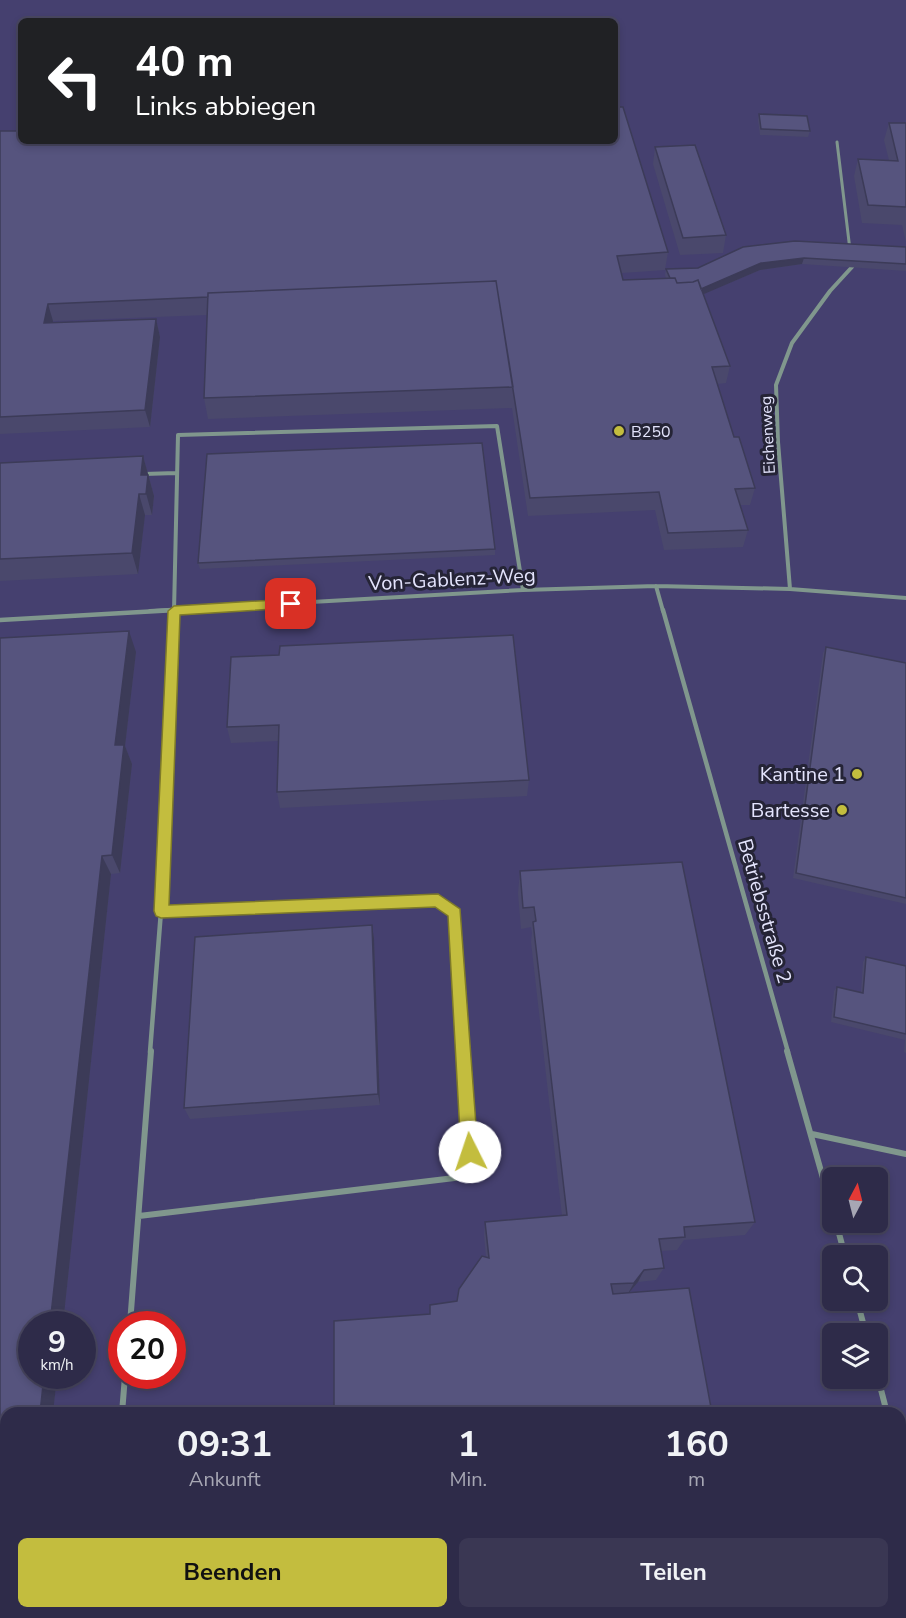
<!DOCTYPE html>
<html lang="de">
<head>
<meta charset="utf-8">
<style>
	:root { --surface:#2e2b49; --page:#3a3753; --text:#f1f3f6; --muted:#a7a7b4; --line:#494761; --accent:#c3bd3e }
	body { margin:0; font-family:"Nunito Sans",sans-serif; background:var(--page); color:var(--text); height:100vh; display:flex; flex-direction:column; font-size:22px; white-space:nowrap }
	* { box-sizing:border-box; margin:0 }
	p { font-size:20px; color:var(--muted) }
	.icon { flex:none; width:33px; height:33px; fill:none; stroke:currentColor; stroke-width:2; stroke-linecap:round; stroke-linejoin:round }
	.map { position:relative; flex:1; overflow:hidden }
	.drawer { position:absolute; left:0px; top:1407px; width:906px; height:212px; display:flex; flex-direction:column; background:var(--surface); border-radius:18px 18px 0 0; box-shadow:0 3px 9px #0003,0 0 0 2px var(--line) }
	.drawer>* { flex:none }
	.guide { position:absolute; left:18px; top:18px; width:600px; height:126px; border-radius:9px; box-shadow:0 3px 9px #0003,0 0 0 2px var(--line); background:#202124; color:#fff; overflow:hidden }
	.needle { width:39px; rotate:7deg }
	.fabs { position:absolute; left:822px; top:1167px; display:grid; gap:12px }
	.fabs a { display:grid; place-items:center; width:66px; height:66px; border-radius:9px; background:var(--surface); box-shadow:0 3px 9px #0003,0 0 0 2px var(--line); font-size:30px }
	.speed { position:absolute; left:18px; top:1311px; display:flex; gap:12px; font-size:30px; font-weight:700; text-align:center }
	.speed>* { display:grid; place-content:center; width:78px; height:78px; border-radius:50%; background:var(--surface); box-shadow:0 3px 9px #0003,0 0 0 2px var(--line); line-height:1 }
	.speed small { font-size:15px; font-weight:400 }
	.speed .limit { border:9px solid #d22; background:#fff; color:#111 }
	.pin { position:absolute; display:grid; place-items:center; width:51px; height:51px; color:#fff; margin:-26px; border-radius:12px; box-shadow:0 3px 9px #0006 }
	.me { position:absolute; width:66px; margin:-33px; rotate:356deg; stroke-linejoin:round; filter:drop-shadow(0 0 4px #0008) }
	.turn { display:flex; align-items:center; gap:21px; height:126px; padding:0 18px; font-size:27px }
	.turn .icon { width:78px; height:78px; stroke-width:2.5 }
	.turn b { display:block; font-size:42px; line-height:51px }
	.eta { display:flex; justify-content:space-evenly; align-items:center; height:102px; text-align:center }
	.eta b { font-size:36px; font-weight:700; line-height:42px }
	.primary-button { display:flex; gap:12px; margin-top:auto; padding:12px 18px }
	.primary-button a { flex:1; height:69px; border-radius:9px; background:var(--accent); color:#111; font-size:24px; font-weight:700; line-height:69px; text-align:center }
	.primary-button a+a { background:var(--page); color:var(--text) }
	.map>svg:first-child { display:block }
	.built { fill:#45406f; fill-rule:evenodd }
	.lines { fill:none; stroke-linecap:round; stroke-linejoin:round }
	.service-far3 { stroke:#80978d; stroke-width:3 }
	.service-far2 { stroke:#80978d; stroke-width:4 }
	.service-far1 { stroke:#80978d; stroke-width:4.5 }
	.service { stroke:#80978d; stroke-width:6 }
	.wall { fill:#4a486c }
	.shaded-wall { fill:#3c3b58 }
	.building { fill:#56547e; stroke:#3c3b58; stroke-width:1.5 }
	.route { fill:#c3bd3e; stroke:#7f7b28; stroke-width:1.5 }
	.poi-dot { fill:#c3bd3e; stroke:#252436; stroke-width:2 }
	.labels { text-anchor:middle; stroke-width:6; stroke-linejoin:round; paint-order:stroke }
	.far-poi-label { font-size:16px; fill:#e4e4fd; stroke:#252436; text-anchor:start }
	.far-street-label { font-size:16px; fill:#e4e4fd; stroke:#252436 }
	.street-label { font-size:20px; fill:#e4e4fd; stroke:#252436 }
	.poi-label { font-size:20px; fill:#e4e4fd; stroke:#252436; text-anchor:end }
</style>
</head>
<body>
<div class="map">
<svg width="906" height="1618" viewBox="0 0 906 1618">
	<rect width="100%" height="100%" fill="#3d3961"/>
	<path class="built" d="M0,0H906V1618H0ZM21,21H615V141H21ZM832,1178H878V1222H832ZM832,1256H878V1300H832ZM32,1324H82V1376H32ZM122,1324H172V1376H122ZM832,1334H878V1378H832ZM6,1413H900V1612H6Z"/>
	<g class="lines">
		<path class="service-far3" d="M837,142L850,250"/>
		<path class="service-far2" d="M144,474L176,473
			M656,586L663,611
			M790,589L778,442L776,385L792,343L830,291L852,267
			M150,611L523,590L656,586L790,589L906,598
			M174,611L178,435L497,426L523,590"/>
		<path class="service-far1" d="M663,610L788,1052
			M0,620L176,610
			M161,911L438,900L455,913L463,1052
			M150,1052L161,911L174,610"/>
		<path class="service" d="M787,1051L832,1210
			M812,1134L906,1154
			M139,1216L471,1176L463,1051
			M836,1222L845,1256
			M857,1300L866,1334
			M130,1324L151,1051
			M878,1378L887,1413
			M122,1413L125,1376
			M900,1462L906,1484
			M107,1618L108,1612"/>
	</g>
	<path class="wall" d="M759,114L810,131L808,137L760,135L758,120Z
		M889,123H906V242L902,225L862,223L854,176L858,159L889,160L884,140Z
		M0,131L668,252L665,270L622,273L623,280L666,278L665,275L666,269L698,268L906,247V271L802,264L760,270L703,294L730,366L726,383L717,384L734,437L755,488L750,505H740L748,530L743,547L664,550L655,510L528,516L512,408L208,419L204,398L207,315L53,321V323L156,319L160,337L150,427L0,434Z
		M655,147L726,235L723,253L680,255L653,164Z
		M143,456L154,496L152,515H145L138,574L0,581V463Z
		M495,549V555L200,569L198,563Z
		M0,638L136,652L125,746L132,764L120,873L111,874L63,1324H32V1376H57L53,1413H6Z
		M826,647L906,663V904L793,878L823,653Z
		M231,657L529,780L527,796L280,808L277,792L279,741L231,743L227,727Z
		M520,871L755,1222L745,1235L684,1240L677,1250L661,1251L664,1268L656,1280L638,1282L629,1293L430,1314L457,1301L486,1257L484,1235L485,1222L562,1216L531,942L532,933L531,927L521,929L518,893Z
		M372,925L374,939L380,1105L190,1119L184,1108Z
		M866,957L906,966V1053L904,1052L905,1040L831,1022L834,991L837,987L861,992L863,962Z"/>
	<path class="shaded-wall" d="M804,258L802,264L760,270L690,300L692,293L761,263Z
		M48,304L53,321L49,341L44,323Z
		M156,319L160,337L150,427L145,410Z
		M143,456L154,496L152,515L141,475Z
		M139,494L145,515L138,574L132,553Z
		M129,631L136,652L125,746L132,764L120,873L112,855L115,745Z
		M102,856L111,874L63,1324H50Z
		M372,925L374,939L380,1105L378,1094Z
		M644,1270L638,1282L627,1295L634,1283Z
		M44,1376H57L53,1413H40Z
		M17,1612H32L31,1618H17Z"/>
	<path class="building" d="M615,107H623L668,252L617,256L623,280L675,278L677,283L693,282L698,280L730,366L712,367L734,437H739L755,488L735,489L748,530L668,533L659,492L530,498L496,281L208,293V297L48,304L44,323L156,319L145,410L0,417V131H21V141H615Z
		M759,114L807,116L810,131L761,129Z
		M889,123H906V207L868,205L858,159L898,161Z
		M695,145L726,235L683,238L655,147Z
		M795,241L906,247V264L804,258L761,263L701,289L698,280L693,282L677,283L675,278H670L666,269L698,268L743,247Z
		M496,281L513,387L204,398L208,293Z
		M482,443L495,549L198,563L207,454Z
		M143,456L141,475H148L146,494H139L132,553L0,559V463Z
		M129,631L115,745H124L112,855L102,856L50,1324H32V1376H44L40,1413H6V1612H17V1618H0V638Z
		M513,635L529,780L277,792L279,725L227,727L231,657L279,655L280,646Z
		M826,647L906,663V898L796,873Z
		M682,862L755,1222L684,1227L685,1237L659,1239L664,1268L644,1270L634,1283L611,1284L613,1294L689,1288L712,1413H334V1321L430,1314V1305L457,1301L459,1289L482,1256L489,1258L485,1222L567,1215L533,922L536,921L534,907L523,908L520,871Z
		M372,925L378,1094L184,1108L195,937Z
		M866,957L906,966V1034L834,1017L837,987L863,993Z
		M333,1612H747L748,1618H333Z"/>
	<path class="route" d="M291,599L297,604L291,608L180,615L169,905L438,894L460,909L478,1152L475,1158L470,1160L464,1158L461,1152L448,916L435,907L161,918L156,916L154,911L168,611L174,606Z"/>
	<g class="poi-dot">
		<circle cx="619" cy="431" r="6"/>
		<circle cx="857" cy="774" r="6"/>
		<circle cx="842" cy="810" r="6"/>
	</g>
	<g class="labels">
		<g class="far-poi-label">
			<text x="631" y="437">B250</text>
		</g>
		<g class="far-street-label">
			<text transform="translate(767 435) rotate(-93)" y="6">Eichenweg</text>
		</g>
		<g class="street-label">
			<text transform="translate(452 579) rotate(-3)" y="7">Von-Gablenz-Weg</text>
			<text transform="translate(765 911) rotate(74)" y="7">Betriebsstraße 2</text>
		</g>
		<g class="poi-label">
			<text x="845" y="781">Kantine 1</text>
			<text x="830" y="817">Bartesse</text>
		</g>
	</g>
</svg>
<div class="fabs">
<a><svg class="needle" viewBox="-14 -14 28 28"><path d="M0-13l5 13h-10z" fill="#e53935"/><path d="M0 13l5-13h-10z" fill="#a7a7b4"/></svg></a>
<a><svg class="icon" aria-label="search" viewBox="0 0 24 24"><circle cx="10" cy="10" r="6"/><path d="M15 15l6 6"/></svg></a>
<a><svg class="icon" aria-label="layers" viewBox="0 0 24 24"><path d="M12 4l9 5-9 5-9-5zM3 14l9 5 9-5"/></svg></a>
</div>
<div class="speed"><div>9<small>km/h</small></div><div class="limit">20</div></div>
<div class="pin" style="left:291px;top:604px;background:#d93025"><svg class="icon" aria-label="arrive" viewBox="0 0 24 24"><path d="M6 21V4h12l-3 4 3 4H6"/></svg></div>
<svg class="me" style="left:470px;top:1152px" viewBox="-20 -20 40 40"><circle r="19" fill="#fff"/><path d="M0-13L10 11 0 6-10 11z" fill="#c3bd3e"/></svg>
<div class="guide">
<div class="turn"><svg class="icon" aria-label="left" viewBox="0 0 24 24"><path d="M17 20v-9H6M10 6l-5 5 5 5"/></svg><div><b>40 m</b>Links abbiegen</div></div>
</div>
<section class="drawer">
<div class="eta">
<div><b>09:31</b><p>Ankunft</p></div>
<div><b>1</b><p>Min.</p></div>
<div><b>160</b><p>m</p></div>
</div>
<div class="primary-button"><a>Beenden</a><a>Teilen</a></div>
</section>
</div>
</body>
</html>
